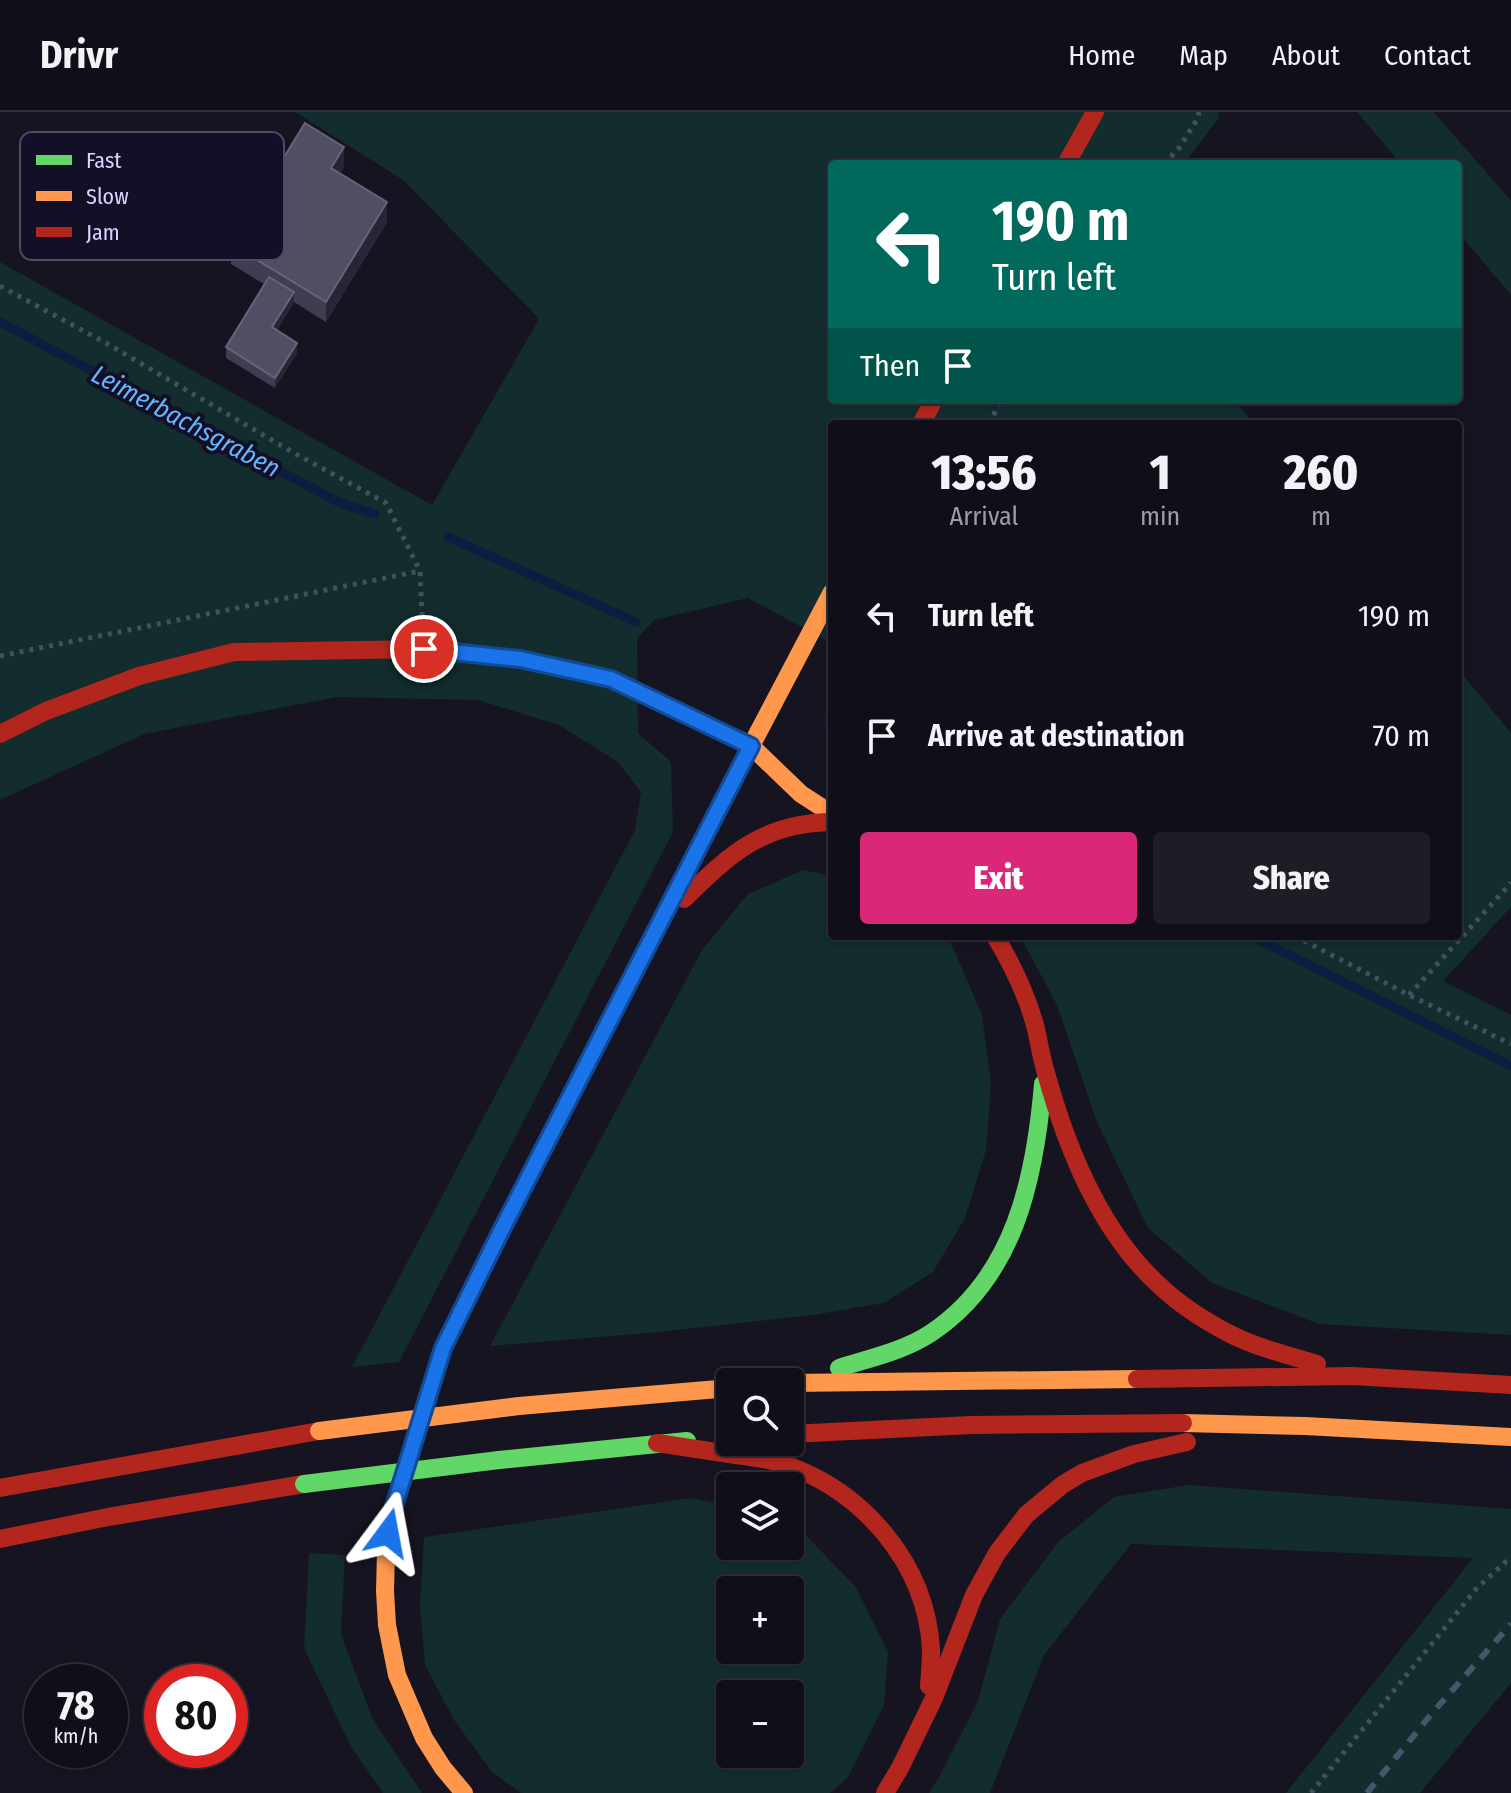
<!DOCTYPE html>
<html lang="en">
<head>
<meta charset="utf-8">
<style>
	:root { --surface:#100f19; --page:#1e1d26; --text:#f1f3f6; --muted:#9c9ca2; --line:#302f38; --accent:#db2777 }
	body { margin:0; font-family:"Fira Sans Condensed",sans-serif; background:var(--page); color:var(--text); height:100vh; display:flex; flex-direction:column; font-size:30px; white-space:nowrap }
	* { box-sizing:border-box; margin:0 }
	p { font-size:26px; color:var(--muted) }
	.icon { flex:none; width:44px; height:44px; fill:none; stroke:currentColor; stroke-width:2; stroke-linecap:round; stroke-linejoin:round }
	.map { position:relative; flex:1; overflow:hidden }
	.side { position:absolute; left:828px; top:308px; width:634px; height:520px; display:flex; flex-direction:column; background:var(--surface); border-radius:8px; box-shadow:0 2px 6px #0004,0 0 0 2px var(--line) }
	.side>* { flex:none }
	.top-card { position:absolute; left:828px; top:48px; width:634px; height:244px; border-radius:8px; box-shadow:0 2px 6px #0004,0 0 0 2px var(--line); background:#00695c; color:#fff; overflow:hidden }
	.tools { position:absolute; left:716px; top:1256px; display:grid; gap:16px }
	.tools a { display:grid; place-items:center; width:88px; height:88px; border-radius:8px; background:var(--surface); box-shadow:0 2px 6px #0004,0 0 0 2px var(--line); font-size:40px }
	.speed { position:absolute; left:24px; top:1552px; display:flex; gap:16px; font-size:40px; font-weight:700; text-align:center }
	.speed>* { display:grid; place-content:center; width:104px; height:104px; border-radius:50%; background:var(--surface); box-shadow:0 2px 6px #0004,0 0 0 2px var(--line); line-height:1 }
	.speed small { font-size:20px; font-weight:400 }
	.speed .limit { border:12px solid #d22; background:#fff; color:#111 }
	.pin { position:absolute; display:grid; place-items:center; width:68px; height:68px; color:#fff; margin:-34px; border:4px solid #fff; border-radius:50%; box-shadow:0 2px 8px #0007 }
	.me { position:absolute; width:88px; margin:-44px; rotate:13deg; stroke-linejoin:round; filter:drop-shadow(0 0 6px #0008) }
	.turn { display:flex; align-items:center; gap:28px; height:168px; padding:0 32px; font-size:36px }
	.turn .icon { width:104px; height:104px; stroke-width:2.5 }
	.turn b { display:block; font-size:56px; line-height:68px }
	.then { display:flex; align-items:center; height:76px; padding:0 32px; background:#0003; gap:16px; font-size:30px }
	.eta { display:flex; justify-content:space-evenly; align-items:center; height:136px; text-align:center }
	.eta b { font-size:48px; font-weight:800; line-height:56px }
	.action { display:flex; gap:16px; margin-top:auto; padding:16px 32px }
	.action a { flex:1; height:92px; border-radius:8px; background:var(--accent); color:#fff; font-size:32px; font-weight:800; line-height:92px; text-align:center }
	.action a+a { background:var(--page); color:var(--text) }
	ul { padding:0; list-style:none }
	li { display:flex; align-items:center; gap:24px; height:120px; padding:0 32px }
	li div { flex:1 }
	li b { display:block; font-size:30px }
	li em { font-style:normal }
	header { display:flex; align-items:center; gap:48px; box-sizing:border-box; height:112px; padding:0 40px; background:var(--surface); border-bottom:2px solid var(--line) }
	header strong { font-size:38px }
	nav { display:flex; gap:44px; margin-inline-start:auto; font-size:28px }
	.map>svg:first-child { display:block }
	.green { fill:#132c2d; fill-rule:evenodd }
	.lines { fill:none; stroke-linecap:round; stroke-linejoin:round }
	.stream { stroke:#0b1e41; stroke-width:9 }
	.path { stroke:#44505f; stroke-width:5; stroke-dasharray:4 6; stroke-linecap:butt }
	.fast { stroke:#63d668; stroke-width:18 }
	.slow { stroke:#ff974d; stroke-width:18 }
	.jam { stroke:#b3261e; stroke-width:18 }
	.rail { stroke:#43596b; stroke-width:6; stroke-dasharray:12 10; stroke-linecap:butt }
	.fast-bridge { stroke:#63d668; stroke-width:18 }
	.slow-bridge { stroke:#ff974d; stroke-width:18 }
	.wall { fill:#403d50 }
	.shaded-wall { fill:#282635 }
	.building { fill:#504e63; stroke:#66637b; stroke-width:2 }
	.route-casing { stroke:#114b97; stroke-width:20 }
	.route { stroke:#1a73e8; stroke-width:14 }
	.labels { text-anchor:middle; stroke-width:8; stroke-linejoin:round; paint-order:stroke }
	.water-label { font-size:26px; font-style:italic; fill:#62b6ff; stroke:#130f26 }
	.key { fill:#130f26; stroke:#4e4a67; stroke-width:2 }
	.key-label { font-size:22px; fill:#d9d4ff }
</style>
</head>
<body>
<header>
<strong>Drivr</strong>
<nav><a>Home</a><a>Map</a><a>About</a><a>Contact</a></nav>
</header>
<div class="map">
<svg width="1511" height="1681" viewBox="0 0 1511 1681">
	<rect width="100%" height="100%" fill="#161421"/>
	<path class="green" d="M295,0H1219L1218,7L1184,52H832V288H1234L1254,312H832V531L748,486L654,508L637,527L638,621L671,650L673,720L399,1250L352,1255L635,718L641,680L618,650L559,613L478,588L337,585L144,622L0,688V150L432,393L539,207L403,68Z
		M1357,0H1434L1511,89V183L1458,120V52H1401Z
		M1458,557L1511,621V795L1443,869L1511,903V1223L1319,1212L1212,1171L1148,1116L1097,1010L1057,893L1020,824H1458Z
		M803,758L832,764V824H942L951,831L982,903L991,972L986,1038L965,1106L933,1160L884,1191L813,1203L649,1221L490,1234L702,838L748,782Z
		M1188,1373L1511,1397V1571L1420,1681H1286L1473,1446L1131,1432L1044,1543L990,1681H929L939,1665L978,1589L1000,1507L1059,1429L1114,1385Z
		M691,1386L730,1394V1434H790V1407L856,1475L888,1540L884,1593L848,1665L830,1681H521L492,1660L454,1608L425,1553L420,1495L424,1425ZM730,1478H790V1538H730ZM730,1582H790V1642H730Z
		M309,1441L345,1443L341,1522L373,1608L422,1681H383L350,1633L304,1536Z"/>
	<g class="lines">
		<path class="stream" d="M0,210L340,391L375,402
			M448,425L636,510
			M827,610L832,612
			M1252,824L1511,954"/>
		<path class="path" d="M1164,52L1179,36L1198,6L1199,0
			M0,174L106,231L294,341L386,391L420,459L422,504
			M989,312L1001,288
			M0,544L420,459
			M1295,824L1409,883L1511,932
			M1409,883L1511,771
			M1311,1681L1477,1476L1511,1445"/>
		<path class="fast" d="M839,1256C870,1246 904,1239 931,1221C1015,1165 1035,1066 1043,972
			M499,1348L687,1329"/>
		<path class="slow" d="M580,560L611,567L751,634L832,480
			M751,634L801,682L832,702
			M790,1271L1137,1267
			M519,1294L730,1276
			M1183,1311L1305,1314L1511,1325
			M464,1681L443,1656L424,1626L397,1563L387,1513L385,1479L386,1439L391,1404L443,1236L527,1068"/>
		<path class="jam" d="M1066,52L1095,0
			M921,312L934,288
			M0,622L46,599L139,564L234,540L424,537L520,547L580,560
			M684,787C731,741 763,711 832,710
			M995,824C1012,852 1026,881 1035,913C1039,929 1041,945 1046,961C1067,1037 1100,1120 1160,1174C1180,1193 1205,1209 1230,1222C1258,1236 1288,1243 1317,1252
			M527,1068L751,634
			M1137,1267L1352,1264L1511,1273
			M790,1322L971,1313L1183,1311
			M657,1331C683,1335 709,1339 736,1343C752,1345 768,1347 784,1352C863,1379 926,1451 931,1537C931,1549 930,1562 929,1574
			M0,1376L319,1319
			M0,1427L108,1405L304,1372
			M885,1681L900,1656L934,1586L974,1483L997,1441L1026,1403L1062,1373L1082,1361L1134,1342L1187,1330"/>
		<path class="rail" d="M1367,1681L1433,1600L1511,1512"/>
		<path class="fast-bridge" d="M304,1372L499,1348"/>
		<path class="slow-bridge" d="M319,1319L519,1294"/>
	</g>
	<path class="wall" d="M344,55L340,62L387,110L326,210L294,190L277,218L297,241L275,276L226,246V235L264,172L231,152V132Z"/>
	<path class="shaded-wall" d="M344,35V55L331,76V56Z
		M387,90V110L326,210V190Z
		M294,180V190L272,226V215Z
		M297,231V241L275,276V266Z"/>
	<path class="building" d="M305,11L344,35L331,56L387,90L326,190L231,132Z
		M269,165L294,180L272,215L297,231L275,266L226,235Z"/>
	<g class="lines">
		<g class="route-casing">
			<path id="route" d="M388,1421L391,1404L443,1236L502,1117L751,634L611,567L520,547L424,537"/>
		</g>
		<use href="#route" class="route"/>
	</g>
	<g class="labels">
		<g class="water-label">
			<text transform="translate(186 309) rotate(28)" y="9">Leimerbachsgraben</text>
		</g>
	</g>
	<rect x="20" y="20" width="264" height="128" rx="12" class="key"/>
	<rect x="36" y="43" width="36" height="10" fill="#63d668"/>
	<rect x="36" y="79" width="36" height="10" fill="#ff974d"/>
	<rect x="36" y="115" width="36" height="10" fill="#b3261e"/>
	<g class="key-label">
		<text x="86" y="56">Fast</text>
		<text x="86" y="92">Slow</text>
		<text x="86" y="128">Jam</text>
	</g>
</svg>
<div class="tools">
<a><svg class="icon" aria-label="search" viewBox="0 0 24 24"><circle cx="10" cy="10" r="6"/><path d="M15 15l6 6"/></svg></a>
<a><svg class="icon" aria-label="layers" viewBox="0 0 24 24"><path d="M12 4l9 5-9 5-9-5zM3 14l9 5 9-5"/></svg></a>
<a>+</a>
<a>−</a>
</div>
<div class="speed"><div>78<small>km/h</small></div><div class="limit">80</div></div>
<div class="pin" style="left:424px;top:537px;background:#d93025"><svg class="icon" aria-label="arrive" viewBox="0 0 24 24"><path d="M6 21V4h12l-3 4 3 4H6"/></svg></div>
<svg class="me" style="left:388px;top:1421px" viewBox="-20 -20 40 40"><path d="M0-17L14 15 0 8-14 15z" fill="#1a73e8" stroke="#fff" stroke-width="4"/></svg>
<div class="top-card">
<div class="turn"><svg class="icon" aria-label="left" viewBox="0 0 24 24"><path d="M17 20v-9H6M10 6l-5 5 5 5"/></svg><div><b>190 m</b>Turn left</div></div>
<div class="then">Then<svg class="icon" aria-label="arrive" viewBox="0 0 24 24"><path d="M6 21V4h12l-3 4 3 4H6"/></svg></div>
</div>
<section class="side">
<div class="eta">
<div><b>13:56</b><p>Arrival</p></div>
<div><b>1</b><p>min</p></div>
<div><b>260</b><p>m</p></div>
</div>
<ul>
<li><svg class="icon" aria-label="left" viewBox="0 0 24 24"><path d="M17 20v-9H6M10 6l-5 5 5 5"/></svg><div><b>Turn left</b></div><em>190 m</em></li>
<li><svg class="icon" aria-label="arrive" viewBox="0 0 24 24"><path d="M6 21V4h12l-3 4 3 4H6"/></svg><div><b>Arrive at destination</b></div><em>70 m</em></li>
</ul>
<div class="action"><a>Exit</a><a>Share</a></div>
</section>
</div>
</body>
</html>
